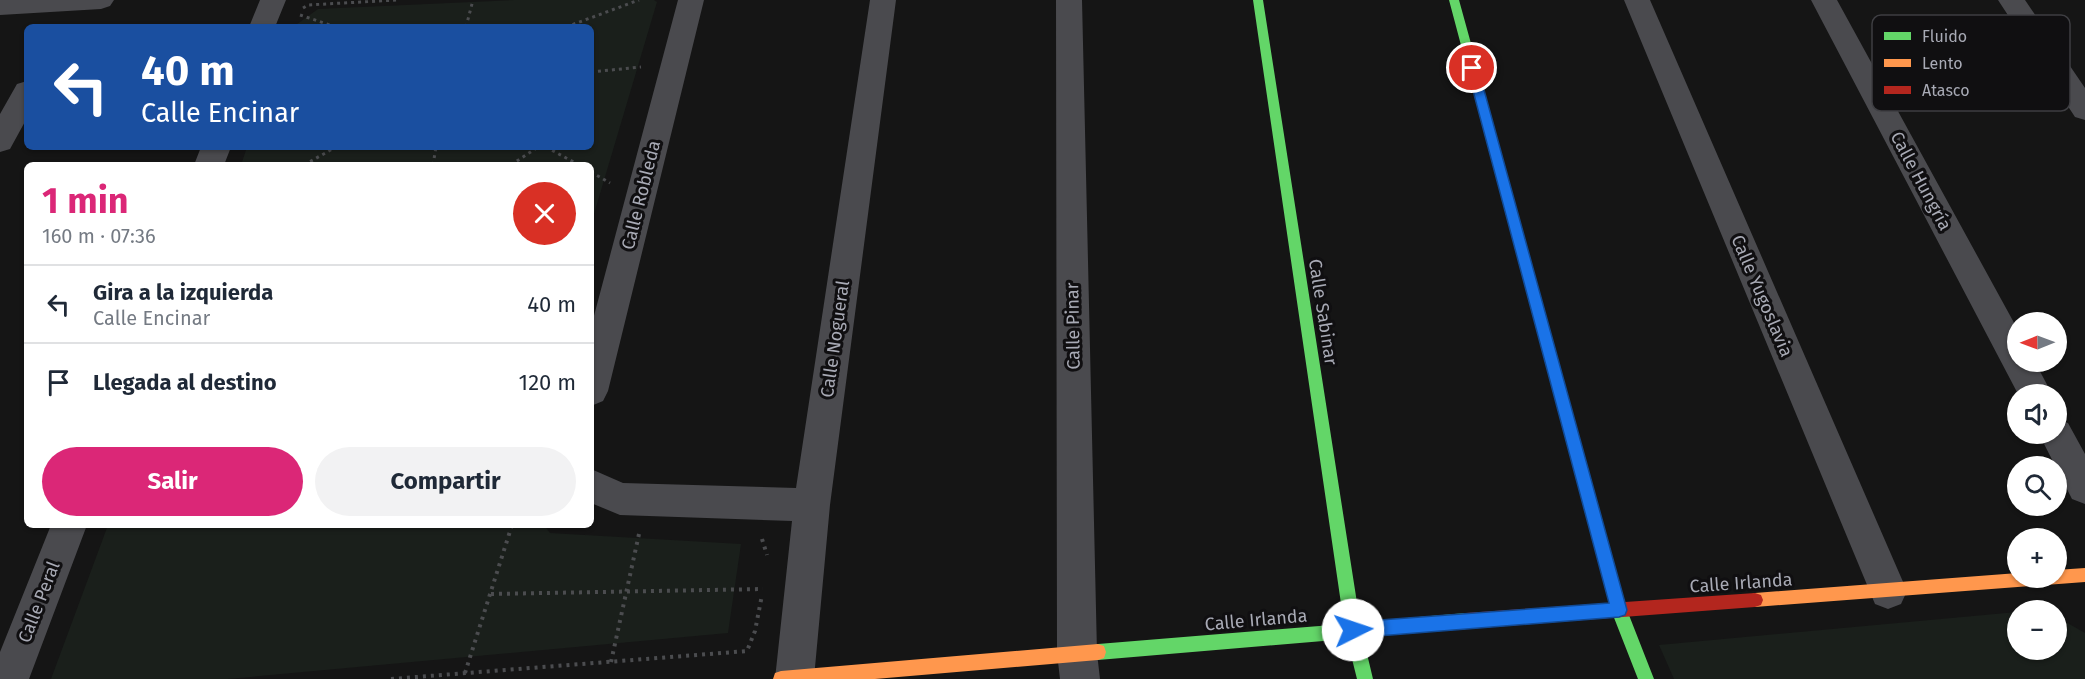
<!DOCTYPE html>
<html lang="es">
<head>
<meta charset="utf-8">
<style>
	:root { --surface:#fff; --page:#f2f2f3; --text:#1f2937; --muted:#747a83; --line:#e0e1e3; --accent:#db2777 }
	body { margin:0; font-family:"Fira Sans",sans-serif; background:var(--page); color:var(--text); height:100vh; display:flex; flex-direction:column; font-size:22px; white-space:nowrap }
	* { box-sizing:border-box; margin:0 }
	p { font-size:20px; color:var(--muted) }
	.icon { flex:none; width:33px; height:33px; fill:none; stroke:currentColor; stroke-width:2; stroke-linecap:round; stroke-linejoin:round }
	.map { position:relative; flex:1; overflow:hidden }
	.drawer { position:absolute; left:24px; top:162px; width:570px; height:366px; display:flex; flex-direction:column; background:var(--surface); border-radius:9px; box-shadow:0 2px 4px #0004 }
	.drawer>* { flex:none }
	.top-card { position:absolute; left:24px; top:24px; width:570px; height:126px; border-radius:9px; box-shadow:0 2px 4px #0004; background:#1a4fa0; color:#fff; overflow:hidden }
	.needle { width:39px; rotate:269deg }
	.buttons { position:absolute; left:2007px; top:312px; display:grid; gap:12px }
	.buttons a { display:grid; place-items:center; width:60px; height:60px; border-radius:50%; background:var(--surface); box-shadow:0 2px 4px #0004; font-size:30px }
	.pin { position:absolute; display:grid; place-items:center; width:51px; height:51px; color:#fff; margin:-26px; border:3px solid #fff; border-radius:50%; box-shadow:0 2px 6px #0007 }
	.me { position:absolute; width:66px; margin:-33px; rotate:86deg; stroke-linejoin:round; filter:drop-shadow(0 0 4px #0008) }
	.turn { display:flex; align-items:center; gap:21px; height:126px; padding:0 18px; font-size:27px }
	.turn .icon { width:78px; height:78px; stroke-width:2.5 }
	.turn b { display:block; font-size:42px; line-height:51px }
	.round { display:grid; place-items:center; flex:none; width:63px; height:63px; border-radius:32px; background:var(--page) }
	.summary { display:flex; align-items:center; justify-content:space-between; height:102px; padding:0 18px }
	h1 { font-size:36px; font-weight:700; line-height:45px; color:var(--accent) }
	.cta { display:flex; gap:12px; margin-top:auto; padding:12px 18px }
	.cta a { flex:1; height:69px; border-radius:36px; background:var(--accent); color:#fff; font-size:24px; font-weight:700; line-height:69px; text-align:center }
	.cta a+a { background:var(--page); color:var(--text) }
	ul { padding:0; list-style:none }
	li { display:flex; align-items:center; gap:18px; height:78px; padding:0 18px; border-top:2px solid var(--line) }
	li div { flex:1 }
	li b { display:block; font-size:22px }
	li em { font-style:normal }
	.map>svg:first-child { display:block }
	.green { fill:#1a1f1b }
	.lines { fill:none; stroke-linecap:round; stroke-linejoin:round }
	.path-far1 { stroke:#4b4c4f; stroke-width:3; stroke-dasharray:3 4; stroke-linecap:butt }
	.path { stroke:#4b4c4f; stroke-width:4; stroke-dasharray:3 5; stroke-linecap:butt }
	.street { fill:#4a4a4e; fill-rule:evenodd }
	.fast { fill:#63d668; fill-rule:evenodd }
	.slow { fill:#ff974d; fill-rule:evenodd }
	.jam { fill:#b3261e; fill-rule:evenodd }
	.route { fill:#1a73e8; stroke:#114b97; stroke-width:1.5 }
	.labels { text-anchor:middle; stroke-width:6; stroke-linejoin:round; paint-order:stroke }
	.street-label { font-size:18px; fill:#a8aab5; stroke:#100f11 }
	.key { fill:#100f11; stroke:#3e3e42; stroke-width:1.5 }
	.key-label { font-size:16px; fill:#a8aab5 }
</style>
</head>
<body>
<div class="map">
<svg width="2085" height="679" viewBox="0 0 2085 679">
	<rect width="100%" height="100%" fill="#151515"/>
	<path class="green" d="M515,0H654L657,2L591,224V165H241L247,147H591V27H293L318,9Z
		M108,525H544L550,533L741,544L728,633L228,679H51Z
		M2017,612L2018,650H2056L2057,617L2085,633V679H1674L1659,645Z"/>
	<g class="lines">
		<path class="path-far1" d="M303,8L308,5L397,0
			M300,15L336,27
			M466,27L473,0
			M566,27L639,0
			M591,72L641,67
			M546,147L579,165
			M304,165L336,147
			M433,165L436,147
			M511,165L538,147
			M591,172L610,183"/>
		<path class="path" d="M762,539L767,555
			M491,594L763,589
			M611,662L639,534
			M465,673L512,525
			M391,679L747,651L755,631L762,595"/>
		<path class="street" d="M0,0H114L110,6L101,9L0,15Z
			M260,0H286L275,27H249Z
			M678,0H704L608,391L603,401L591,406V327Z
			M870,0H896L830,505L814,678L775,679L792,521L620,515L591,503V469L623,483L796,488Z
			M1056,0H1082L1097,653L1100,679H1060L1057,653Z
			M1624,0H1650L1907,591L1901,604L1888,609L1875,604Z
			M1811,0H1837L2018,330V362H2035L2052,394H2018Z
			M1998,0H2025L2085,88V120L2075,117Z
			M27,81V118L10,149L0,152V114L17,84Z
			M201,147H231L224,165H194Z
			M2056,419L2068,423L2085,454V504L2072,499L2039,434H2056Z
			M51,525H87L29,679H0V652Z"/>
		<path class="fast" d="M1253,0H1263L1360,622L1466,613L1472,616L1474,621L1472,626L1466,629L1363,637L1373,679H1357L1347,639L1098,660L1092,658L1090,652L1092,646L1098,644L1344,624Z
			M1449,0H1459L1627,610L1654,679H1638L1611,610Z"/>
		<path class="slow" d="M2085,568V582L1755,607L1749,605L1747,600L1749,595L1755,593L2018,573V578H2056V570Z
			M1098,644L1104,646L1106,652L1104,658L1098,660L875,679H773L775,673L781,671Z"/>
		<path class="jam" d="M1755,593L1761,595L1763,600L1761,605L1755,607L1466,629L1460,626L1458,621L1460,616L1466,613Z"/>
	</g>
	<path class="route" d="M1472,64L1478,68L1627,610L1625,615L1619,617L1353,638L1347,635L1345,630L1347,624L1353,622L1609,603L1467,68Z"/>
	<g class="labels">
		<g class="street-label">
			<text transform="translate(1921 181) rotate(62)" y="6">Calle Hungría</text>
			<text transform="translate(641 195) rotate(-76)" y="6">Calle Robleda</text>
			<text transform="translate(1762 296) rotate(67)" y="6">Calle Yugoslavia</text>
			<text transform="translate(1323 312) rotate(81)" y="6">Calle Sabinar</text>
			<text transform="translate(1073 326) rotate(-91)" y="6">Calle Pinar</text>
			<text transform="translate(835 339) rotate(-82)" y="6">Calle Nogueral</text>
			<text transform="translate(1741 583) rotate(-4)" y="6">Calle Irlanda</text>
			<text transform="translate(39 602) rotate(-69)" y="6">Calle Peral</text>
			<text transform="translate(1256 620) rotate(-5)" y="6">Calle Irlanda</text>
		</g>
	</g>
	<rect x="1872" y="15" width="198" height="96" rx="9" class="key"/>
	<rect x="1884" y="32" width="27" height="8" fill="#63d668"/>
	<rect x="1884" y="59" width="27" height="8" fill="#ff974d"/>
	<rect x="1884" y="86" width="27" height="8" fill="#b3261e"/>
	<g class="key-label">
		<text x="1922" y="42">Fluido</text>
		<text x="1922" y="69">Lento</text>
		<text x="1922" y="96">Atasco</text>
	</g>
</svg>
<div class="buttons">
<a><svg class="needle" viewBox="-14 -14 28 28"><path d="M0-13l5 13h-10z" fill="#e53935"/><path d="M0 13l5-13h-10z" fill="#747a83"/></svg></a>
<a><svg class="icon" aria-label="sound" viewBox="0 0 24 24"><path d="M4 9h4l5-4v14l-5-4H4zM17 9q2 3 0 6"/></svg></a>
<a><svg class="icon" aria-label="search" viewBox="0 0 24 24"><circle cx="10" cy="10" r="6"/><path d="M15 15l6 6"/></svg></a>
<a>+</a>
<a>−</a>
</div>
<div class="pin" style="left:1472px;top:68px;background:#d93025"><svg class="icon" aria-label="arrive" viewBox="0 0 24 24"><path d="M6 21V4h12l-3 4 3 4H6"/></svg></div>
<svg class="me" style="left:1353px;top:630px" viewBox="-20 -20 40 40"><circle r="19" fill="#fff"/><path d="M0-13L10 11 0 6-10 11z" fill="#1a73e8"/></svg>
<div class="top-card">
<div class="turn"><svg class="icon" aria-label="left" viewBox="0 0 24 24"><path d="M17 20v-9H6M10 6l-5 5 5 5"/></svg><div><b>40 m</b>Calle Encinar</div></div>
</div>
<section class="drawer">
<div class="summary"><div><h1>1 min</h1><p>160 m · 07:36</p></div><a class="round" style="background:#d93025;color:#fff"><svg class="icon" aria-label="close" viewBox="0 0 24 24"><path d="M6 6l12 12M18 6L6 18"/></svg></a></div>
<ul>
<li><svg class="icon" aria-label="left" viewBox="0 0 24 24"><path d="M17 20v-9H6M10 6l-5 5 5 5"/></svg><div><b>Gira a la izquierda</b><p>Calle Encinar</p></div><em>40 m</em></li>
<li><svg class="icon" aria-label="arrive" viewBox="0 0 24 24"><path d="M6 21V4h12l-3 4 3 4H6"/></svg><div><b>Llegada al destino</b></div><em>120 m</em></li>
</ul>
<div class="cta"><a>Salir</a><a>Compartir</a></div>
</section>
</div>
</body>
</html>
